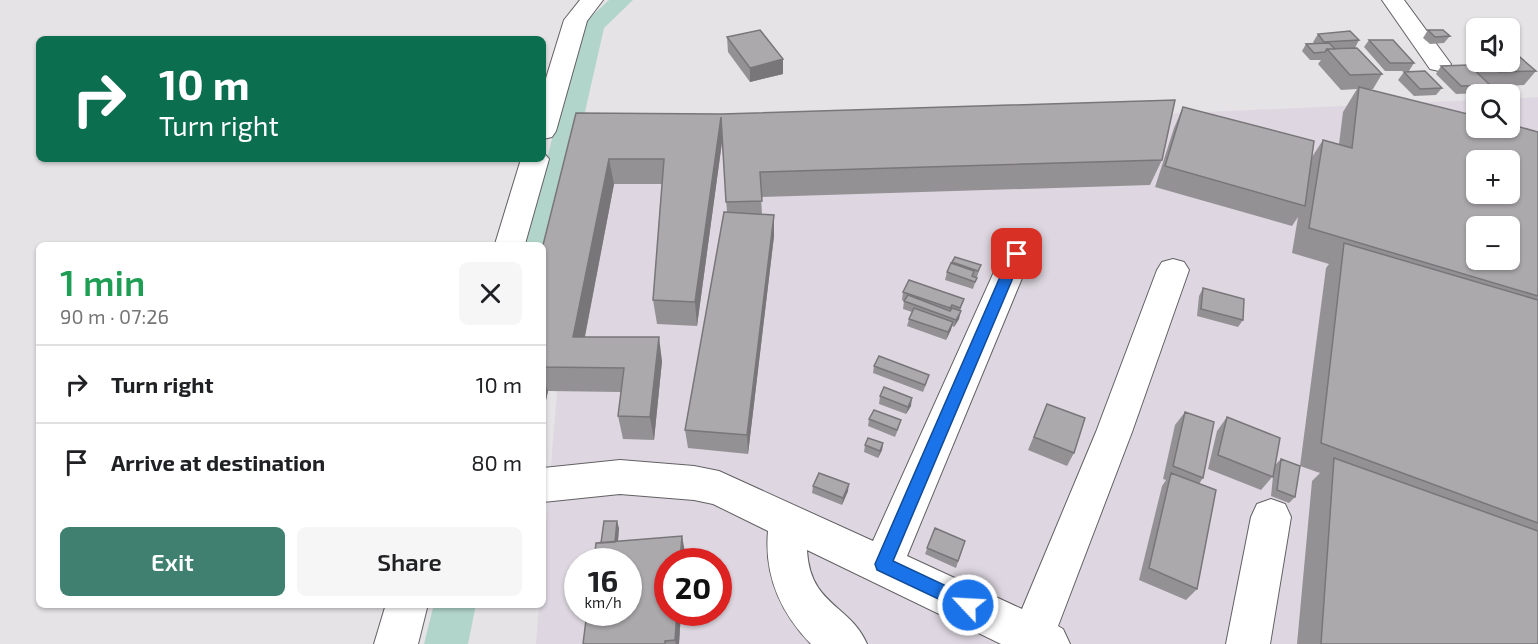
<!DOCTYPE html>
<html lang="en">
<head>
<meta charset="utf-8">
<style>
	:root { --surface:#fff; --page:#f6f6f6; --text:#202124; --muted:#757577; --line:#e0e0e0; --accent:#408070 }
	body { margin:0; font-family:"Exo 2",sans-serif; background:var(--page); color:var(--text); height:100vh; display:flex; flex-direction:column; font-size:22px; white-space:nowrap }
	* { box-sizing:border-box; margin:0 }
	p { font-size:20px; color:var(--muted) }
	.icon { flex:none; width:33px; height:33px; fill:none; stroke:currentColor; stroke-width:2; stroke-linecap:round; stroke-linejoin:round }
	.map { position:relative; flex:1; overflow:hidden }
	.details { position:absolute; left:36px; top:242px; width:510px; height:366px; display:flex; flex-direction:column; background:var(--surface); border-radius:9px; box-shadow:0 2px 4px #0004 }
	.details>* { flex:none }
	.top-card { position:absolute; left:36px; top:36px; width:510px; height:126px; border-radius:9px; box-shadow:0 2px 4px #0004; background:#0b6e4f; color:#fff; overflow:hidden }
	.tools { position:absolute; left:1466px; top:18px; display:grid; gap:12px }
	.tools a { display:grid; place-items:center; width:54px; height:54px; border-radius:9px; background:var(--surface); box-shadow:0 2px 4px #0004; font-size:30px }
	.speed { position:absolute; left:564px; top:548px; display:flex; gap:12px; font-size:30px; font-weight:700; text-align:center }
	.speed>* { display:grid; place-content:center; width:78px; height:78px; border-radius:50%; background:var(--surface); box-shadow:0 2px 4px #0004; line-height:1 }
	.speed small { font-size:15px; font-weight:400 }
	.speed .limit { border:9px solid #d22; background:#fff; color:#111 }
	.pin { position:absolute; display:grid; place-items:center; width:51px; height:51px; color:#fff; margin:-26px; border-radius:12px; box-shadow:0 3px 9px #0006 }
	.me { position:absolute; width:66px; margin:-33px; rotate:295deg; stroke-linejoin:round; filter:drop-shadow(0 0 4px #0008) }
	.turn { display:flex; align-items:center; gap:21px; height:126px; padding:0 24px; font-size:27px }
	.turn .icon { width:78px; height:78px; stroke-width:2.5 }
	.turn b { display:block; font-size:42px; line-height:51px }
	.round { display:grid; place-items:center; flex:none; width:63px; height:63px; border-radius:9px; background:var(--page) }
	.overview { display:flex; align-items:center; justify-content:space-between; height:102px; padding:0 24px }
	h1 { font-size:36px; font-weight:600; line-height:45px; color:#1e9e55 }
	.action { display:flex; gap:12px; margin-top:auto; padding:12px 24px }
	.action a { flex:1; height:69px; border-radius:9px; background:var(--accent); color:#fff; font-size:24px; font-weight:600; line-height:69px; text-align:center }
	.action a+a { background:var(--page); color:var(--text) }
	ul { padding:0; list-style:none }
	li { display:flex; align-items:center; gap:18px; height:78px; padding:0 24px; border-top:2px solid var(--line) }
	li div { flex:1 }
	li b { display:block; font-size:22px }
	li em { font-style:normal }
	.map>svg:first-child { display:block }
	.built { fill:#ded7e1; fill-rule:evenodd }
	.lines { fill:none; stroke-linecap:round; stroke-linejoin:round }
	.canal { fill:#b1d5ca; fill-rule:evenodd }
	.minor-casing { stroke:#626063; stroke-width:2 }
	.major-casing { stroke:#626063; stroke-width:2 }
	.minor { fill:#fff; fill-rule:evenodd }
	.major { fill:#fff; fill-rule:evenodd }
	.wall { fill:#949195 }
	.shaded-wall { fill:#787679 }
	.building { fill:#aca9ad; stroke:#787679; stroke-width:1.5; fill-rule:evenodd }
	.route { fill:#1a73e8; stroke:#114b97; stroke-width:1.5 }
</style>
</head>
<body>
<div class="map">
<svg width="1538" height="644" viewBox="0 0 1538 644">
	<rect width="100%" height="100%" fill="#e5e3e6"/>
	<path class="built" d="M1538,97V644H536L539,605L543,604V561L578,140L1476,100V128H1509V99ZM1476,160H1509V194H1476ZM1476,226H1509V260H1476ZM578,561H628V612H578ZM668,561H718V612H668Z"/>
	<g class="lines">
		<path class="canal" d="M609,0H633L604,28L555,244L551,252L543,254V244H525L581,26Z
			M434,604H476L468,644H424Z"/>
		<g class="minor-casing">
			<path id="minor" d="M1382,0H1404L1451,64L1448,69L1439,71L1430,69Z
				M1017,243L1028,246L1032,254L907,556L1022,609L1096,432L1157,270L1162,262L1173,259L1184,262L1189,270L1132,432L1058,626L1063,629L1070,644H1001L807,550C810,606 850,604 867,644H811C780,612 764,575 768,531L713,504L694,500L620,494L543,502V468L620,460L694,466L719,471L873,541L1002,254L1006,246Z
				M1271,499L1285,504L1291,517L1270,644H1226L1251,517L1257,504Z"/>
		</g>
		<g class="major-casing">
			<path id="major" d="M580,0H603L587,21L556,131L552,137L543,139V88L564,20Z
				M543,152L549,159L525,244H495L521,159H543Z
				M386,604H428L418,644H374Z"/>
		</g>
		<use href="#minor" class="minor"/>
		<use href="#major" class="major"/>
	</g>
	<path class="wall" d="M1428,30L1450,36L1444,43L1430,44L1423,38Z
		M1318,34L1359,40L1355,48L1382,74L1373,89H1366L1538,132V644H1297L1312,481L1320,473L1300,466L1326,268L1329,264L1292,253L1298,217L1292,226L1155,187L1174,128L1183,107L1312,157L1323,140L1339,144L1343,112L1357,89L1341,90L1318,64L1321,60H1310L1302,51L1306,44L1314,43L1313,42Z
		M727,37L783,74L750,82L728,52Z
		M1369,40L1414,63L1409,71H1385L1364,47Z
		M1476,56V62H1509L1536,71L1524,85L1488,87L1484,93L1456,94L1436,74L1441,66L1469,65Z
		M1404,72L1442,88L1436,95L1414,96L1398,80Z
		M576,113L1162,160L1150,185L761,197L762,214L774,236L748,454L688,448L685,430L727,212L722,142L697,326L657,324L653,300L662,184H614L585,337L662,361L654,440L623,439L618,416L621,392L548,391L543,414V245Z
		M955,257L981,265L973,289L945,280L947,272Z
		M1203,288L1243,320L1238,327L1197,316L1199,296Z
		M903,292L964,299L960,311L959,319L954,327L952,326L946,340L907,326L909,319L912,312L903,309L904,301L902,300Z
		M874,366L927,382L923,392L873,373Z
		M880,396L911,406L906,414L879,404Z
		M1047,404L1074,453L1067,466L1028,450Z
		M1185,412L1203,478L1199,484L1197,589L1186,600L1139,580L1162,486L1166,480L1163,479L1175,425Z
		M1227,417L1275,465L1281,459L1295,497L1289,503L1271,496L1273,476L1261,490L1208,469L1217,431Z
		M869,419L899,427L895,437L868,426Z
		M883,443L882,450L878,458L864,452L865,445Z
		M813,486L848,491L842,505L812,493Z
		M619,528L618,541L685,552L684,561H668L681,612L679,644H583L601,543Z
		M935,528L965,541L956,568L925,554Z"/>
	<path class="shaded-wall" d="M783,59V74L750,82V68Z
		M721,117L722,142L697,326L695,302Z
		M609,159L614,184L580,361L573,337Z
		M774,215V236L748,454L747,435Z
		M961,311L959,319L954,327L956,320Z
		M953,322L951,330L946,340L948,332Z
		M659,337L662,361L654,440L650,417Z
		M543,378L548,391L543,414Z
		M912,398L911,406L906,414L908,407Z
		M883,443L882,450L878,458L880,451Z
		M849,484L848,491L842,505L843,498Z
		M617,521L619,528L617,552L615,546Z
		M682,536L685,552L684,561H680Z
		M677,612H681L679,644H676L675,640Z"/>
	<path class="building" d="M760,30L783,59L750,68L727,37Z
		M1428,30H1443L1450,36L1435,37Z
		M1350,31L1359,40L1324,42L1318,34Z
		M1369,40H1393L1414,63H1390Z
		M1329,43L1335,49H1327L1325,52L1314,53L1306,44Z
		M1357,48L1382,74L1350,75L1327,49Z
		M1509,52H1514L1536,71L1498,72L1487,62H1509Z
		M1469,65L1490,85L1461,86L1441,66Z
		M1425,71L1442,88L1420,89L1404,72Z
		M1359,87L1476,116V128H1509V124L1538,132V296L1309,228L1323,140L1352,148ZM1476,160H1509V194H1476ZM1476,226H1509V260H1476Z
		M1175,100L1162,160L760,172L762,201L726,202L721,117L695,302L653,300L664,159H609L573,337H659L650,417L618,416L624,368L543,367V245L576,113L721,114Z
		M1183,107L1314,141L1305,206L1165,166Z
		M724,212L774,215L747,435L685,430Z
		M1344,243L1538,300V523L1321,443Z
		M955,257L981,265L978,271L952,262Z
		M951,263L974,271L972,276L977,278L975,282L947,272Z
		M909,280L964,299L960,308L952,305L950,308L903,292Z
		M1203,288L1244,299L1243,320L1201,309Z
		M908,295L950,311L952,308L961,311L956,320L904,301Z
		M914,308L953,322L948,332L909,319Z
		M879,356L929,375L925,385L874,366Z
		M884,387L912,398L908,407L880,396Z
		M1047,404L1085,418L1074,453L1034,437Z
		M874,410L901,420L897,430L869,419Z
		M1185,412L1214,422L1203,478L1173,466Z
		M1227,417L1280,438L1273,477L1218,455Z
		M868,438L883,443L880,451L865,445Z
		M1334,458L1538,531V644H1321Z
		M1281,459L1300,466L1295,497L1277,490Z
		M819,473L849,484L843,498L813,486Z
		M1171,473L1216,490L1197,589L1149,568Z
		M604,521H617L615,542L601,543Z
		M935,528L965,541L958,561L927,548Z
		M682,536L680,561H668V612H677L675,640L665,641V644H583L587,612H628V561H594L596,543Z"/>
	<path class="route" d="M1017,250L1023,254L893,561L974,599L977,605L974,611L968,613L877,570L875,564L1010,254Z"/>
</svg>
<div class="tools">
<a><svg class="icon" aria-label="sound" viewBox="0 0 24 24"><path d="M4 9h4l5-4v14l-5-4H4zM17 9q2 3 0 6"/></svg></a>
<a><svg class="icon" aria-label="search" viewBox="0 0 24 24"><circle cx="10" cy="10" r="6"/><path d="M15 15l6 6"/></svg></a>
<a>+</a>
<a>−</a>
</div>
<div class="speed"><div>16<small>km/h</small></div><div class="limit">20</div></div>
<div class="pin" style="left:1017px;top:254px;background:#d93025"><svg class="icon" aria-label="arrive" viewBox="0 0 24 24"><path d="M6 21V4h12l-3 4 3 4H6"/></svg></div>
<svg class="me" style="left:968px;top:605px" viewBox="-20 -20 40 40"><circle r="17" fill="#1a73e8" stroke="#fff" stroke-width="3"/><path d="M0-11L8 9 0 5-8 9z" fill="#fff"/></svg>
<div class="top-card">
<div class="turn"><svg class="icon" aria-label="right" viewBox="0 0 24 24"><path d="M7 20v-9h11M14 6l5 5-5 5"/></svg><div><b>10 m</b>Turn right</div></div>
</div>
<section class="details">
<div class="overview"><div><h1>1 min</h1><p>90 m · 07:26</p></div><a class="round"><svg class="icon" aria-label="close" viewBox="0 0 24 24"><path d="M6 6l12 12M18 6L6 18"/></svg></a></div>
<ul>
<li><svg class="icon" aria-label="right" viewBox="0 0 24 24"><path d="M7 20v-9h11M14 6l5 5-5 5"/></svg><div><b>Turn right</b></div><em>10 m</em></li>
<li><svg class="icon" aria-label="arrive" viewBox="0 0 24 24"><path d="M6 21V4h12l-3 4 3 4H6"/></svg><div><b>Arrive at destination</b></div><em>80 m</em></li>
</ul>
<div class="action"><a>Exit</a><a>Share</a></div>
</section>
</div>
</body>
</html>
